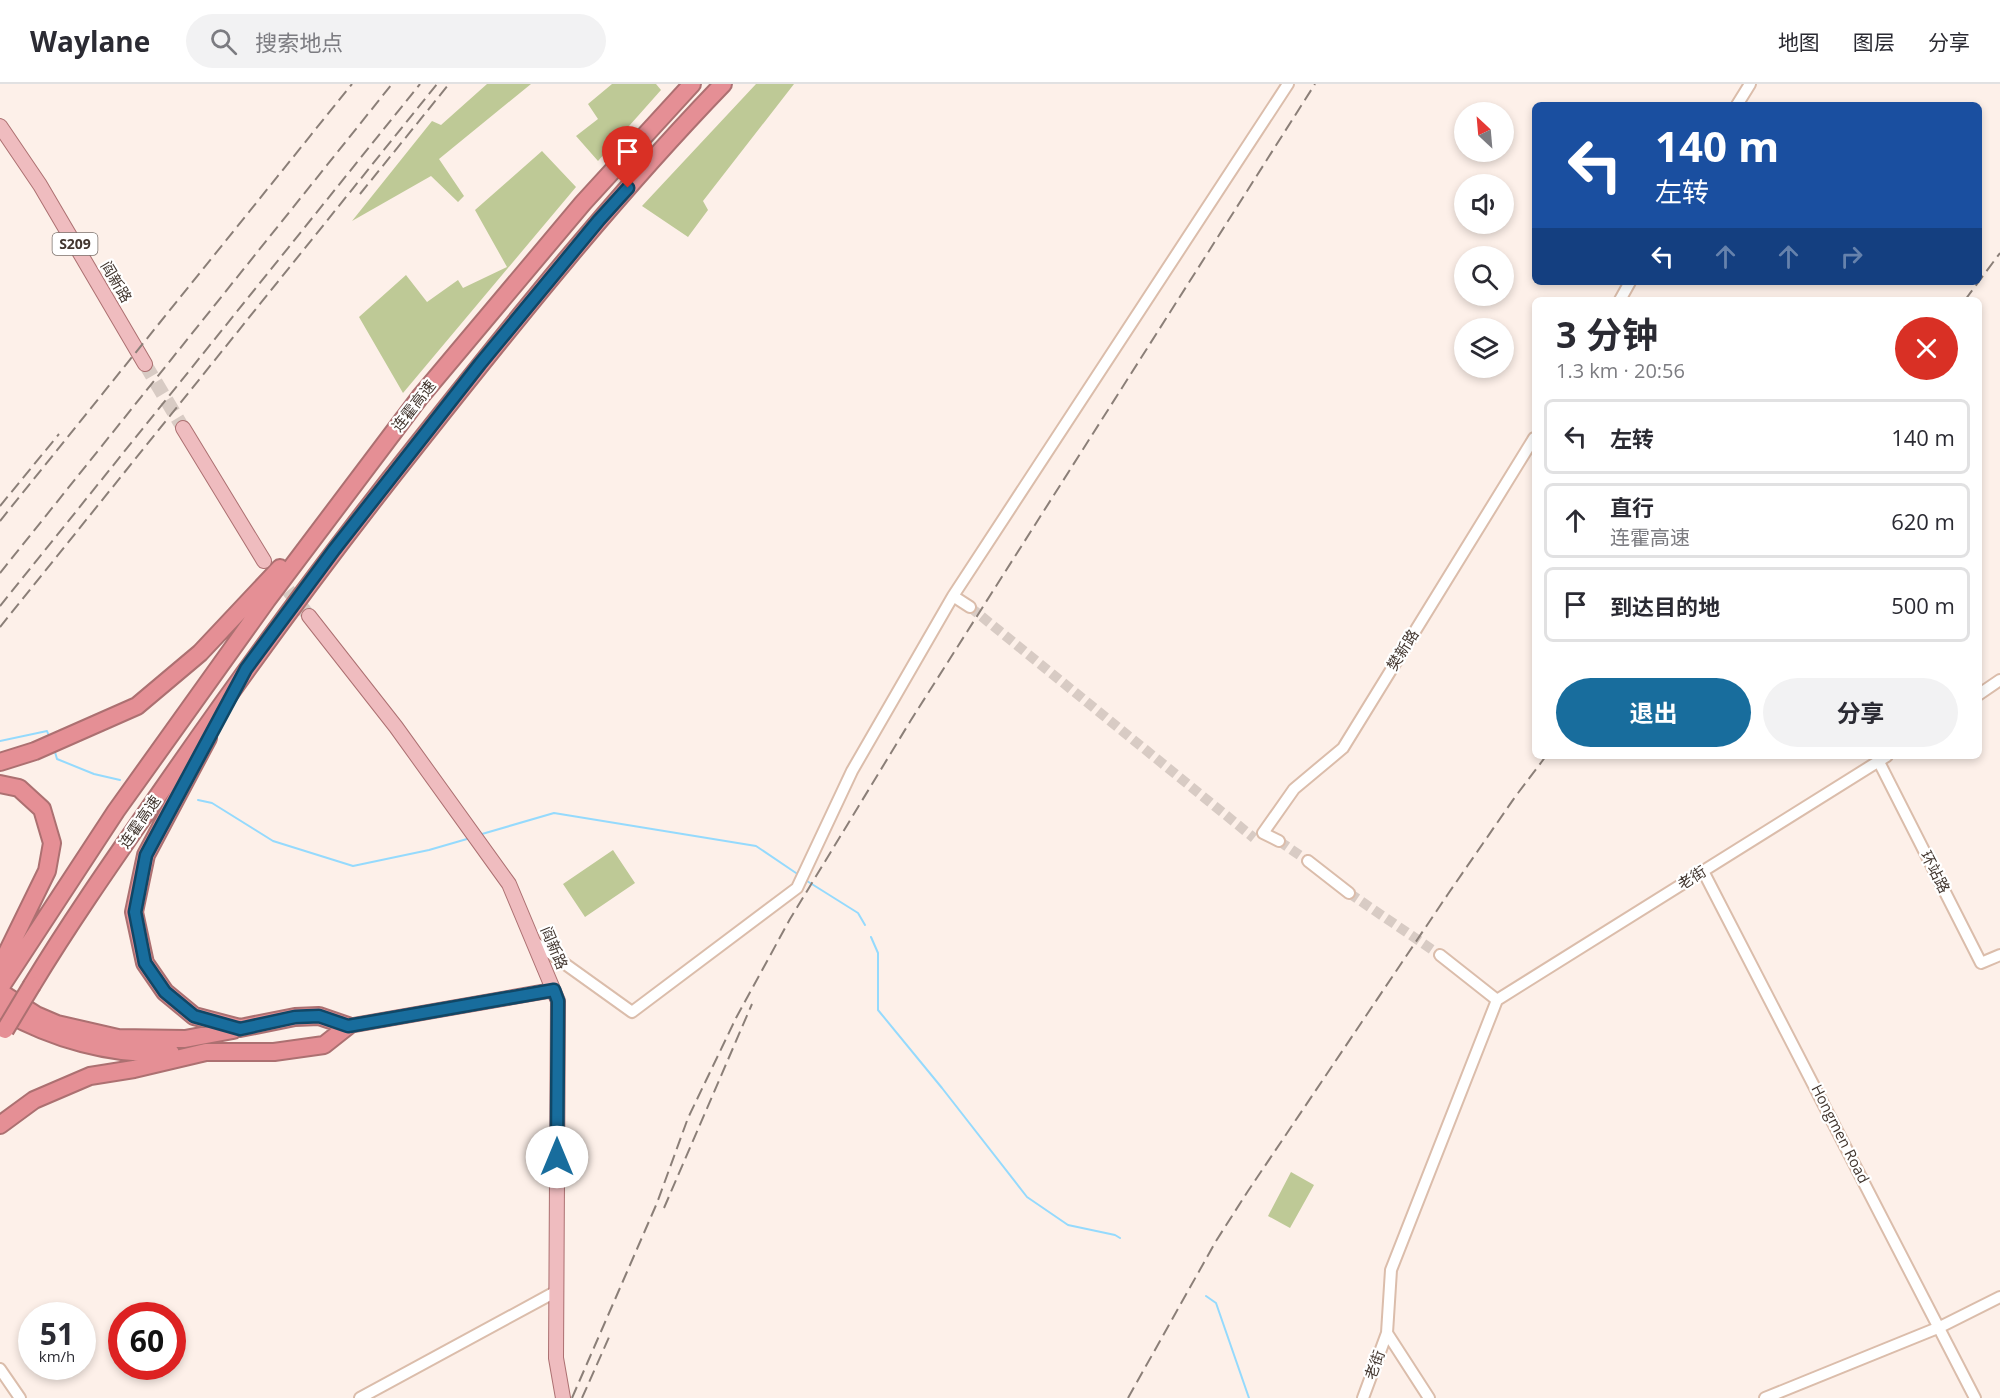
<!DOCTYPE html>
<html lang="zh">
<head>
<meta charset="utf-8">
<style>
	:root { --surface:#fff; --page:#f2f2f3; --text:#2b2b33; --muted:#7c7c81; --line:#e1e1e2; --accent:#186d9d }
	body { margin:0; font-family:"Open Sans","Noto Sans SC",sans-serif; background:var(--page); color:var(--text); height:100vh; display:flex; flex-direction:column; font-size:22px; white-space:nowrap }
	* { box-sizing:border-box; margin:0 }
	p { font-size:20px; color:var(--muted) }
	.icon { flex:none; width:33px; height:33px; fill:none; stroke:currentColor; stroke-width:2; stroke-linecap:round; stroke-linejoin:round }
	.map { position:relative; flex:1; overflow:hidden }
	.drawer { position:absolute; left:1532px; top:213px; width:450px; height:462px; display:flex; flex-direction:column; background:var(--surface); border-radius:9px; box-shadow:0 3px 9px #0003 }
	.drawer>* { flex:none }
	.top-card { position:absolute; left:1532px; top:18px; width:450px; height:183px; border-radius:9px; box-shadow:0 3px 9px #0003; background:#1a4fa0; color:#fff; overflow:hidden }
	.needle { width:39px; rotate:334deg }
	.buttons { position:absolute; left:1454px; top:18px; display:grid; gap:12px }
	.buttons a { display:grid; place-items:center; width:60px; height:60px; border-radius:50%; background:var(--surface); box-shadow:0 3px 9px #0003; font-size:30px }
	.speed { position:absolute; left:18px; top:1218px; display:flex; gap:12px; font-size:30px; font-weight:700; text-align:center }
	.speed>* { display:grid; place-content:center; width:78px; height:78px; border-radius:50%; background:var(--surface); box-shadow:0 3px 9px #0003; line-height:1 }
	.speed small { font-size:15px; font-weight:400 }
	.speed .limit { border:9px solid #d22; background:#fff; color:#111 }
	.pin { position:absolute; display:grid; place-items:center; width:51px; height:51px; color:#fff; margin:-62px -26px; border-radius:50% 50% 50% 0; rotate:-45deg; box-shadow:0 0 6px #0007 }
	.pin .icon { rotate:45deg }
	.me { position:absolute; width:66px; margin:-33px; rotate:0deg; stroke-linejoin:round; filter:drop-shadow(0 0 4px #0008) }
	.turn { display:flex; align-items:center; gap:21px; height:126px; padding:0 24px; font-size:27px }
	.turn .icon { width:78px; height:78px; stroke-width:2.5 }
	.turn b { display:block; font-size:42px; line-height:51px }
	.lanes { display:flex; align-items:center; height:57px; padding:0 24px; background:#0003; justify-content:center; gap:30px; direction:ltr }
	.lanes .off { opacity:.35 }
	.round { display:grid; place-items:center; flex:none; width:63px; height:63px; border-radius:32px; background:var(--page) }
	.headline { display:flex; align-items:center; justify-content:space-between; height:102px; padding:0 24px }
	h1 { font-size:36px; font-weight:700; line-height:45px }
	.cta { display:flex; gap:12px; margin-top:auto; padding:12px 24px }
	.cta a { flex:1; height:69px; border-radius:36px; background:var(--accent); color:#fff; font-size:24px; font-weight:700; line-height:69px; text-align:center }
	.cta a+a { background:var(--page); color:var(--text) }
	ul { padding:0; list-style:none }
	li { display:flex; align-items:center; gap:18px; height:75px; margin:0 12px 9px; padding:0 12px; border:3px solid var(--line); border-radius:9px }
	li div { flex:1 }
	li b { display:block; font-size:22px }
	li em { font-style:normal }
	header { display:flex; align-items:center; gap:36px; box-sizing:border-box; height:84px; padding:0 30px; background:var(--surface); border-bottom:2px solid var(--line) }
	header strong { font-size:28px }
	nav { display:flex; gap:33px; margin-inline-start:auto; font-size:21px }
	.search { width:420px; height:54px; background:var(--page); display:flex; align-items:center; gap:15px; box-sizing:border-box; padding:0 21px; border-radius:33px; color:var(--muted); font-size:22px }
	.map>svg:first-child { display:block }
	.green { fill:#bec996 }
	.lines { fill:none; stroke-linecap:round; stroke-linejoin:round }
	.stream { stroke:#95dafd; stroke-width:2 }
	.minor-tunnel { stroke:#d8cbc4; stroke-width:10; stroke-dasharray:10 5; stroke-linecap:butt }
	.major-tunnel { stroke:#d8cbc4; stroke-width:14; stroke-dasharray:14 7; stroke-linecap:butt }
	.minor-casing { stroke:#dbbdab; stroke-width:14 }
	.major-casing { stroke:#ac7071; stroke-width:16 }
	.highway-casing { stroke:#ac7071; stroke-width:20 }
	.minor { stroke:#fff; stroke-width:10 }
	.major { stroke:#efbcbf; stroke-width:14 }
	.highway { stroke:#e58f95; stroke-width:16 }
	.rail { stroke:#8b7f78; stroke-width:2; stroke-dasharray:12 6; stroke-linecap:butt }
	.highway-bridge-casing { stroke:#ac7071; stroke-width:20; stroke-linecap:butt }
	.highway-bridge { stroke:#e58f95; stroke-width:16 }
	.route-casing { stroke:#104766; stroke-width:15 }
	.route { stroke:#186d9d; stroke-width:10 }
	.labels { text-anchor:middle; stroke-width:4.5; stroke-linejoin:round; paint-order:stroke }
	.shield { fill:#fff; stroke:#7b726d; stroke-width:1.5 }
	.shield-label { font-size:14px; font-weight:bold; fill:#42362f }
	.street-label { font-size:15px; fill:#42362f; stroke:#fff }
</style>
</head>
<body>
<header>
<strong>Waylane</strong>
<div class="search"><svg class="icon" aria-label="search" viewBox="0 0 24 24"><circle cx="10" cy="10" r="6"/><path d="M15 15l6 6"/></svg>搜索地点</div>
<nav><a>地图</a><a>图层</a><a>分享</a></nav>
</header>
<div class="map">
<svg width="2000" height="1314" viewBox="0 0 2000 1314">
	<rect width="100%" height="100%" fill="#fdf0e9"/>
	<path class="green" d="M487,0H531L439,75L464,112L458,118L431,92L352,137L432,37L441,41Z
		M612,0H656L661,6L598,77L576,52L598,35L588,20Z
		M756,0H794L703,117L708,126L688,153L642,122Z
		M542,67L576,103L403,309L359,233L406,191L427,218L458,196L463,204L507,183L475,126Z
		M613,766L635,799L585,833L563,800Z
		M1291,1088L1314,1101L1290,1144L1268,1132Z"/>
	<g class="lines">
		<path class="stream" d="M0,657L47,647L49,652
			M55,668L57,675L94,690L120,696
			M198,716L212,719L273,757L353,782L429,766L467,755
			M482,750L554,729L756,762L796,789
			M807,797L858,829L865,841
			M871,853L878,869V926L942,1004L1027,1113L1068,1141L1115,1151L1120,1154
			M1206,1212L1216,1219L1249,1314"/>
		<path class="minor-tunnel" d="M970,523L1254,754
			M1279,757L1308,777
			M1349,809L1440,871"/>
		<path class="major-tunnel" d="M145,280L183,344
			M275,490L309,532"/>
		<g class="minor-casing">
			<path id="minor" d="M1737,21L1750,0
				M1620,216L1630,198
				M953,512L970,523
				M1978,611L2000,596
				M1879,678L1981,879L2000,871
				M1279,757L1263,749L1294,705L1343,664L1534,354
				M1308,777L1349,809
				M1703,787L1975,1314
				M533,857L632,928L797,804L852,687L953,512L1288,0
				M1497,916L1887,672
				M1387,1249L1429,1314
				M0,1285L20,1314
				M360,1314L557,1207
				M1363,1314L1387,1249L1391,1186L1497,916L1440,871
				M1765,1314L1940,1243L2000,1213"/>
		</g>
		<g class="major-casing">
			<path id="major" d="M0,42L40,101L145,280
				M183,344L264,477
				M309,532L396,643L509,800L558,917L556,1274L563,1314
				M348,942L553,906"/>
		</g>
		<g class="highway-casing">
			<path id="highway" d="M0,678L35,667L137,622L200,569L280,484
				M0,700L19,704L42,725L52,759L47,787L0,883
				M32,901C72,835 117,771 162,706C243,589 327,474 416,362C514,238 613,114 723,0
				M0,904L116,727L267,516L420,313L583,119L692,0
				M0,908L36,931L57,940L118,954L185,955L233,946
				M0,925C51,955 112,972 171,969
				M0,1041L34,1016L90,992L134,985L206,968H274L324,961L348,942L319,932L295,933L240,944L194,932L165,908L145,879L134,828L146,771L208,654"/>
		</g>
		<use href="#minor" class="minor"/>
		<use href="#major" class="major"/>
		<use href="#highway" class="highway"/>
		<path class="rail" d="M360,110L449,0
			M1965,216L2000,169
			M0,422L59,350
			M0,437L352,0
			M0,489L392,0
			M0,522L420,0
			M0,543L437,0
			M664,1124L752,920
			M572,1314L657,1119L688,1034L736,934L790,835L911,636L1315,0
			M582,1314L610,1251
			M1128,1314L1216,1157L1248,1107L1448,810L1515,713L1546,672"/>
		<g class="highway-bridge-casing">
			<path id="highway-bridge" d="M5,946L32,901"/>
		</g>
		<use href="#highway-bridge" class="highway-bridge"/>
	</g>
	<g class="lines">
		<g class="route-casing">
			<path id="route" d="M557,1073L558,917L554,906L348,942L319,932L295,933L240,945L194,932L165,908L145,879L135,828L146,771L246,585L334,466L480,280L599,136L628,104"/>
		</g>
		<use href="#route" class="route"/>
	</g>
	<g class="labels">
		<rect class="shield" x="52.5" y="149" width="45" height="22" rx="4.5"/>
		<g class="shield-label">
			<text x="75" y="165">S209</text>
		</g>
		<g class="street-label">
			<text transform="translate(116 198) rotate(59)" y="5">阎新路</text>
			<text transform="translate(414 322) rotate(-52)" y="5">连霍高速</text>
			<text transform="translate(1403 566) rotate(-58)" y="5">樊新路</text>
			<text transform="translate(140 738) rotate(-55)" y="5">连霍高速</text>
			<text transform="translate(1935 788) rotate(63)" y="5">环站路</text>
			<text transform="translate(1692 794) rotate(-32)" y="5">老街</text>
			<text transform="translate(554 864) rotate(67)" y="5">阎新路</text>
			<text transform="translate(1840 1050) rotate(63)" y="5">Hongmen Road</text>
			<text transform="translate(1375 1281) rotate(-70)" y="5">老街</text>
		</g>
	</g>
</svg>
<div class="buttons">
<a><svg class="needle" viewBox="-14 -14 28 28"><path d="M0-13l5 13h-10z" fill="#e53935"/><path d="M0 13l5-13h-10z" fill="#7c7c81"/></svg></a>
<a><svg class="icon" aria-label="sound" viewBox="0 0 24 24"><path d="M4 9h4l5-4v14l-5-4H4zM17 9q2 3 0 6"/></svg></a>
<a><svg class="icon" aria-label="search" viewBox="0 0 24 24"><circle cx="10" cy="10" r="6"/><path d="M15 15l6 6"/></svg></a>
<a><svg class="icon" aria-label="layers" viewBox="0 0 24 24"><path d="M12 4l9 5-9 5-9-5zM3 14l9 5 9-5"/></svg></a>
</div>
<div class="speed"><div>51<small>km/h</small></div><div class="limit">60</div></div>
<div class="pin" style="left:628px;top:104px;background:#d93025"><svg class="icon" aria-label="arrive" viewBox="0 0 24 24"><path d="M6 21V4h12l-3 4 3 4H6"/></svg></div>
<svg class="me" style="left:557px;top:1073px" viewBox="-20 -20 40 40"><circle r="19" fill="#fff"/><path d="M0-13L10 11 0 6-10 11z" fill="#186d9d"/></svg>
<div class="top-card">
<div class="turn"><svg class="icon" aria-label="left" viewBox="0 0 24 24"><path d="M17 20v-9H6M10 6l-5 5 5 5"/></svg><div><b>140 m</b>左转</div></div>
<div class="lanes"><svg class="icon" aria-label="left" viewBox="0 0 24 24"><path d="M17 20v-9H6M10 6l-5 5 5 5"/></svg><svg class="icon off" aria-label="ahead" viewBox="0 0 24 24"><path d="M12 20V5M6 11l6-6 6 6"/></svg><svg class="icon off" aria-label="ahead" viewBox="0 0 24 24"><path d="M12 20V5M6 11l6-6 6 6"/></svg><svg class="icon off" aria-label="right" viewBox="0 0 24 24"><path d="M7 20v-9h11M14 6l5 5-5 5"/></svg></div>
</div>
<section class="drawer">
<div class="headline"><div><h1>3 分钟</h1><p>1.3 km · 20:56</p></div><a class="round" style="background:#d93025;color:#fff"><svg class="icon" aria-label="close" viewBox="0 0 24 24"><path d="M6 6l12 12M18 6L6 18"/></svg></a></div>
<ul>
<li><svg class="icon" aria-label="left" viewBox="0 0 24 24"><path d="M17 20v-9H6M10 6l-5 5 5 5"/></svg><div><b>左转</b></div><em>140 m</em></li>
<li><svg class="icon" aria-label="ahead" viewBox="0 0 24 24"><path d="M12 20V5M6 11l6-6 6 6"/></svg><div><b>直行</b><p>连霍高速</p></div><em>620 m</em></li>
<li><svg class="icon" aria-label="arrive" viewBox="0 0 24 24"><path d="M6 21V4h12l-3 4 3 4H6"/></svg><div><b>到达目的地</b></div><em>500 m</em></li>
</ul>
<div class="cta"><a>退出</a><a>分享</a></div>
</section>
</div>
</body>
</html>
